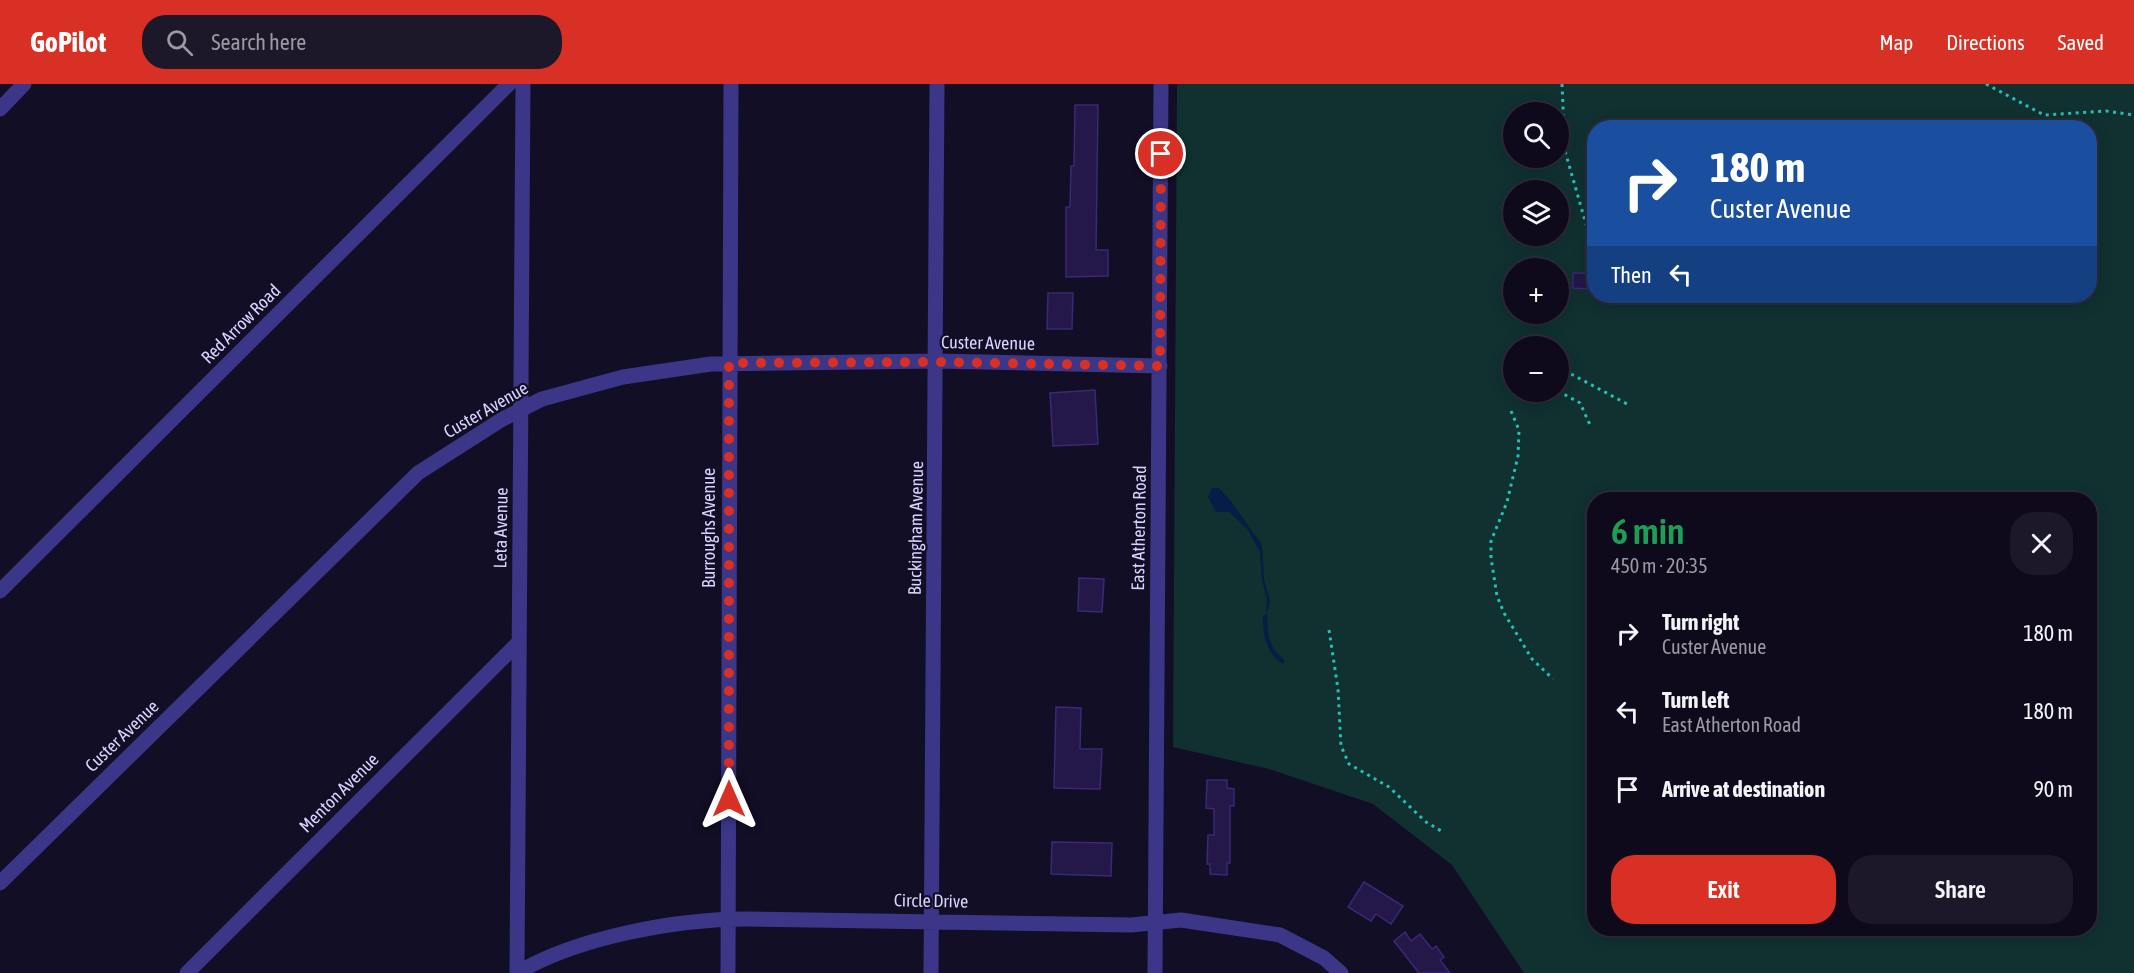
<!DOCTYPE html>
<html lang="en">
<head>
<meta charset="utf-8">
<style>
	:root { --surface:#0e0a1c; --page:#1c1829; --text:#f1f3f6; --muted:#9b9aa3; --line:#2e2b3b; --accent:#d93025 }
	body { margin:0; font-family:"Asap Condensed",sans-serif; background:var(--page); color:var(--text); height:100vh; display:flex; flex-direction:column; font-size:22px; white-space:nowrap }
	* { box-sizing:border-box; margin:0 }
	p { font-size:20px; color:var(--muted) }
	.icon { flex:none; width:33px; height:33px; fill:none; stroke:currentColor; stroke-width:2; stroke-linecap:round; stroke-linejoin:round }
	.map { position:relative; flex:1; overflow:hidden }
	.details { position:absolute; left:1587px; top:408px; width:510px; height:444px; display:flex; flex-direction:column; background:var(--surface); border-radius:24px; box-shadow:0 3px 15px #0003,0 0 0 2px var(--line) }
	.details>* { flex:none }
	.banner { position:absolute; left:1587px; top:36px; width:510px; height:183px; border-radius:24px; box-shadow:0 3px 15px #0003,0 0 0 2px var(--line); background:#1a4fa0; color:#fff; overflow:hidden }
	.fabs { position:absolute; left:1503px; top:18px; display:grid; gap:12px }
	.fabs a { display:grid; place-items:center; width:66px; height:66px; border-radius:50%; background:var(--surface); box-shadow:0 3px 15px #0003,0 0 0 2px var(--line); font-size:30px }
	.pin { position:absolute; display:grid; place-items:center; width:51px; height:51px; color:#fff; margin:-26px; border:3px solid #fff; border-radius:50%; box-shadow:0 2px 6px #0007 }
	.me { position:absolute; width:66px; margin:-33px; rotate:0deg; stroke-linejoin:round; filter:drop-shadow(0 0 4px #0008) }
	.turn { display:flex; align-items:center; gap:21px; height:126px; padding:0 24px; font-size:27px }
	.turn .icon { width:78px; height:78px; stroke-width:2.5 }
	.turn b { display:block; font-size:42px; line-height:51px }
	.then { display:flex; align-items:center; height:57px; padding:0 24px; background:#0003; gap:12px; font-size:22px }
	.round { display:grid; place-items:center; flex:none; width:63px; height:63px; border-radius:24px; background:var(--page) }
	.summary { display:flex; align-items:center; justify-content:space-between; height:102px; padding:0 24px }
	h1 { font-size:36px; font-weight:600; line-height:45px; color:#1e9e55 }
	.primary-button { display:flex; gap:12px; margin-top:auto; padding:12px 24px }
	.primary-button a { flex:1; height:69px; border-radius:24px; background:var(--accent); color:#fff; font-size:24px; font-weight:600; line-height:69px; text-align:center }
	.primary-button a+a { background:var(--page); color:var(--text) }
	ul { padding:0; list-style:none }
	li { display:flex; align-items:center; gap:18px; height:78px; padding:0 24px }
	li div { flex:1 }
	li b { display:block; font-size:22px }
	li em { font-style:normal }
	header { display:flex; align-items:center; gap:36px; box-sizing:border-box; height:84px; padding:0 30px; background:var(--accent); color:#fff }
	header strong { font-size:28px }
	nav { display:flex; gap:33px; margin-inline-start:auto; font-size:21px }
	.search { width:420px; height:54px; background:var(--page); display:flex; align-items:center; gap:15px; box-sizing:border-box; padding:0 21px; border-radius:24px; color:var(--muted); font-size:22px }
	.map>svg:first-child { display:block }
	.green { fill:#103130; fill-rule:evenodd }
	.water { fill:#071c46 }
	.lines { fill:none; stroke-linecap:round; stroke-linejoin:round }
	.stream { stroke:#071c46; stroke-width:4.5 }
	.building { fill:#231848; stroke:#3a2976; stroke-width:1.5 }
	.path { stroke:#28beb8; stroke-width:3; stroke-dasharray:3 4.5; stroke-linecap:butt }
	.minor { stroke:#3b3688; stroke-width:15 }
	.route { stroke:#d93025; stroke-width:10; stroke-dasharray:0 18 }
	.labels { text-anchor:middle; stroke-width:4.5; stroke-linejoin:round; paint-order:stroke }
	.street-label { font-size:18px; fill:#d9d3ff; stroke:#120e26 }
</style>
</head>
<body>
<header>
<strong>GoPilot</strong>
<div class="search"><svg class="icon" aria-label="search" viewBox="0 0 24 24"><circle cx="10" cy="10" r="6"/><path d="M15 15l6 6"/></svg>Search here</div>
<nav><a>Map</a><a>Directions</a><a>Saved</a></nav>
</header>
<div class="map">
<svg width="2134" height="889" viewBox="0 0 2134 889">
	<rect width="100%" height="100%" fill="#120e26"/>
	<path class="green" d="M1177,0H2134V889H1524L1452,781L1373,720L1269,685L1173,663ZM1514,28H1558V74H1514ZM1594,44H2090V212H1594ZM1514,106H1558V152H1514ZM1514,184H1558V230H1514ZM1514,262H1558V308H1514ZM1594,416H2090V844H1594Z"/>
	<path class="water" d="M1212,404H1219L1230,416L1262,461L1264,495L1270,517L1266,533L1267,515L1262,496L1260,468L1247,445L1229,428H1216L1208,413Z"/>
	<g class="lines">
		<path class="stream" d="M1265,533C1265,552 1268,565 1282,577"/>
	</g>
	<path class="building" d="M1075,21H1098L1096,166H1108V192L1066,193V123H1070L1071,82H1074Z
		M1573,189H1587V205L1573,204Z
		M1048,209H1073L1072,245H1047Z
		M1095,306L1098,360L1053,362L1050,309Z
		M1079,494L1104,495L1102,528L1078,527Z
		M1056,623L1081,624L1080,665H1102L1100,705L1054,704Z
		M1207,696H1227V704L1234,705V722H1230V779H1227V791L1210,790V780H1207L1208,751H1214V725L1206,724Z
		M1052,758L1112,759L1111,792L1051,790Z
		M1364,798L1403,822L1391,840L1376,830L1371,837L1348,823Z
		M1405,848L1411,857L1420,850L1432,865L1436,862L1444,873L1440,876L1450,889H1419L1394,857Z"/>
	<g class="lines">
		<path class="path" d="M1562,0L1565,67L1594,168
			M1986,0L2044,31L2106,27L2134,31
			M1558,283L1629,321
			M1558,307L1580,319L1591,343
			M1511,327L1519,346L1518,372L1507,418L1491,457V474L1497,512L1504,529L1532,575L1553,595
			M1329,546L1338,605L1341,662L1349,680L1389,703L1426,738L1443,748"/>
		<path class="minor" d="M0,25L24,0
			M0,507L509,0
			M0,799L418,389L501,336L542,315L623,293L711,280L937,277L1160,282
			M187,889L519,558
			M517,889L523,0
			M517,889C578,853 676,835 747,835L1131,841L1181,836L1280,851L1324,874L1341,889
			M728,889L731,0
			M931,889L937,0
			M1155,889L1161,0"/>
	</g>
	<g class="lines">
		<path class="route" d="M729,715V279L937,278L1160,282L1161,70"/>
	</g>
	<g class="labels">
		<g class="street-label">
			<text transform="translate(241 240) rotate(-45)" y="6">Red Arrow Road</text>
			<text transform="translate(988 259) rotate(1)" y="6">Custer Avenue</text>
			<text transform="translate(486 326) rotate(-30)" y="6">Custer Avenue</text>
			<text transform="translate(501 444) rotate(-89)" y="6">Leta Avenue</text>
			<text transform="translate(709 444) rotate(-90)" y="6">Burroughs Avenue</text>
			<text transform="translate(916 444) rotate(-89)" y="6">Buckingham Avenue</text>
			<text transform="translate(1139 444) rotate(-89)" y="6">East Atherton Road</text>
			<text transform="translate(122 652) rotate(-44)" y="6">Custer Avenue</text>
			<text transform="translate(339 709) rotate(-45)" y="6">Menton Avenue</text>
			<text transform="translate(931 817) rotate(1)" y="6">Circle Drive</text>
		</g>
	</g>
</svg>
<div class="fabs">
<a><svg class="icon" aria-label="search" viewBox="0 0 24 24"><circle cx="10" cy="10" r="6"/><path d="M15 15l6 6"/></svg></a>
<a><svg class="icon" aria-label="layers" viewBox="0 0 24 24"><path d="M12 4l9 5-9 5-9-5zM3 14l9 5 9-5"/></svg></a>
<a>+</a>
<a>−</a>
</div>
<div class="pin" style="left:1161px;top:70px;background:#d93025"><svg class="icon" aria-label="arrive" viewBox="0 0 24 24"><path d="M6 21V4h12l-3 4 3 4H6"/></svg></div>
<svg class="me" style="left:729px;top:715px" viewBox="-20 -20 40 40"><path d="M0-17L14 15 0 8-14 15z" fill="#d93025" stroke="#fff" stroke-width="4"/></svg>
<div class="banner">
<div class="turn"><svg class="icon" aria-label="right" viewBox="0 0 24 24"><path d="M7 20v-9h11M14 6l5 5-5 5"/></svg><div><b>180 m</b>Custer Avenue</div></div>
<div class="then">Then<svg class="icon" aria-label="left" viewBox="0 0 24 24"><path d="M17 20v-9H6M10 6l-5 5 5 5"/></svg></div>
</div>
<section class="details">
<div class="summary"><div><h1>6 min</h1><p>450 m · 20:35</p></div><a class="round"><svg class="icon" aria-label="close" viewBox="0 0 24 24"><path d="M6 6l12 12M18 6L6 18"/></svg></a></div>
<ul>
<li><svg class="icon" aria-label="right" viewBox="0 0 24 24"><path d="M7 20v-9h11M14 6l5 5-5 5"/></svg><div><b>Turn right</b><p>Custer Avenue</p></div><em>180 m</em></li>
<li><svg class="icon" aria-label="left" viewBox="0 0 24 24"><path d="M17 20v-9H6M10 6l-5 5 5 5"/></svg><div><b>Turn left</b><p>East Atherton Road</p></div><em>180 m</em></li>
<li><svg class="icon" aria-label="arrive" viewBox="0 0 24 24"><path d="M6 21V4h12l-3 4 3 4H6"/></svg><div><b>Arrive at destination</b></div><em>90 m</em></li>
</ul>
<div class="primary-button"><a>Exit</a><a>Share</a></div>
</section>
</div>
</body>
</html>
